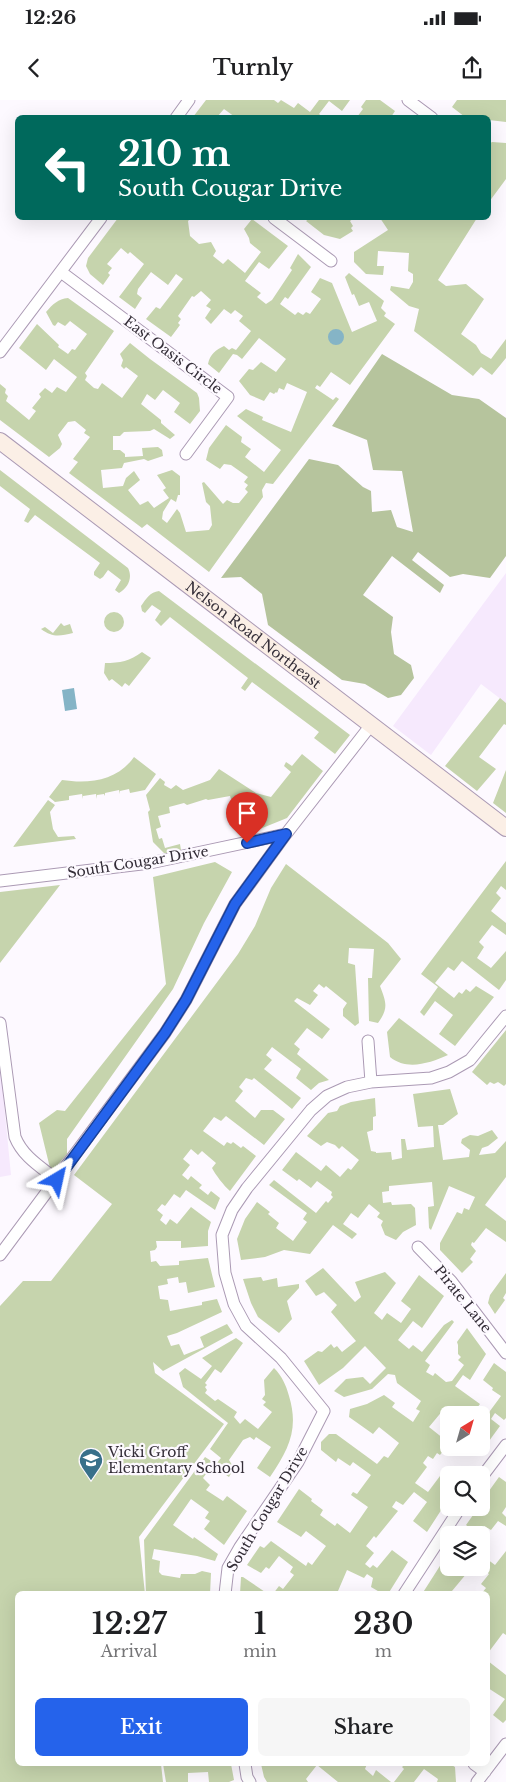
<!DOCTYPE html>
<html lang="en">
<head>
<meta charset="utf-8">
<style>
	:root { --surface:#fff; --page:#f6f6f6; --text:#202124; --muted:#757577; --accent:#2563eb }
	body { margin:0; font-family:"Libre Baskerville",serif; background:var(--page); color:var(--text); height:100vh; display:flex; flex-direction:column; font-size:19px; white-space:nowrap }
	* { box-sizing:border-box; margin:0 }
	p { font-size:16px; color:var(--muted) }
	.icon { flex:none; width:28px; height:28px; fill:none; stroke:currentColor; stroke-width:2; stroke-linecap:round; stroke-linejoin:round }
	.map { position:relative; flex:1; overflow:hidden }
	.sheet { position:absolute; left:15px; top:1491px; width:475px; height:175px; display:flex; flex-direction:column; background:var(--surface); border-radius:8px; box-shadow:0 5px 20px #0002 }
	.sheet>* { flex:none }
	.guide { position:absolute; left:15px; top:15px; width:476px; height:105px; border-radius:8px; box-shadow:0 5px 20px #0002; background:#00695c; color:#fff; overflow:hidden }
	.needle { width:32px; rotate:37deg }
	.tools { position:absolute; left:440px; top:1306px; display:grid; gap:10px }
	.tools a { display:grid; place-items:center; width:50px; height:50px; border-radius:8px; background:var(--surface); box-shadow:0 5px 20px #0002; font-size:25px }
	.pin { position:absolute; display:grid; place-items:center; width:42px; height:42px; color:#fff; margin:-51px -21px; border-radius:50% 50% 50% 0; rotate:-45deg; box-shadow:0 0 5px #0007 }
	.pin .icon { rotate:45deg }
	.me { position:absolute; width:55px; margin:-28px; rotate:36deg; stroke-linejoin:round; filter:drop-shadow(0 0 4px #0008) }
	.turn { display:flex; align-items:center; gap:18px; height:105px; padding:0 20px; font-size:22px }
	.turn .icon { width:65px; height:65px; stroke-width:2.5 }
	.turn b { display:block; font-size:35px; line-height:42px }
	.eta { display:flex; justify-content:space-evenly; align-items:center; height:85px; text-align:center }
	.eta b { font-size:30px; font-weight:600; line-height:35px }
	.button { display:flex; gap:10px; margin-top:auto; padding:10px 20px }
	.button a { flex:1; height:58px; border-radius:8px; background:var(--accent); color:#fff; font-size:20px; font-weight:600; line-height:58px; text-align:center }
	.button a+a { background:var(--page); color:var(--text) }
	.status { display:flex; justify-content:space-between; align-items:center; height:35px; padding:0 25px; background:var(--surface); direction:ltr }
	.status svg { height:14px; fill:currentColor }
	header { display:flex; justify-content:space-between; align-items:center; height:65px; padding:0 20px; background:var(--surface); font-size:22px; font-weight:600 }
	.map>svg:first-child { display:block }
	.built { fill:#f6e9fd }
	.green { fill:#c6d4ad }
	.forest { fill:#b6c49d }
	.water { fill:#85b4c6 }
	.lines { fill:none; stroke-linecap:round; stroke-linejoin:round }
	.street-casing { stroke:#ab9ab4; stroke-width:13 }
	.secondary-casing { stroke:#ab9ab4; stroke-width:18 }
	.street { stroke:#fff; stroke-width:11 }
	.secondary { stroke:#fbefe6; stroke-width:16 }
	.route-casing { stroke:#184099; stroke-width:12 }
	.route { stroke:#2563eb; stroke-width:9 }
	.labels { text-anchor:middle; stroke-width:4.5; stroke-linejoin:round; paint-order:stroke }
	.street-label { font-size:14px; fill:#342e38; stroke:#fdf9ff }
	.poi-label { font-size:14px; fill:#342e38; stroke:#fdf9ff; text-anchor:start }
</style>
</head>
<body>
<div class="status"><b>12:26</b><svg viewBox="0 0 49 12"><path d="M0 12V9h3v3zM5 12V6h3v6zM10 12V3h3v9zM15 12V0h3v12zM26 1h20v11H26zM47 4h2v5h-2z"/></svg></div>
<header><svg class="icon" aria-label="back" viewBox="0 0 24 24"><path d="M15 5l-7 7 7 7"/></svg>Turnly<svg class="icon" aria-label="share" viewBox="0 0 24 24"><path d="M12 15V3M7 8l5-5 5 5M5 13v7h14v-7"/></svg></header>
<div class="map">
<svg width="506" height="1682" viewBox="0 0 506 1682">
	<rect width="100%" height="100%" fill="#fdf9ff"/>
	<path class="built" d="M506,473V603L481,584L431,655L393,626Z
		M0,963L11,1075L0,1077Z"/>
	<path class="green" d="M206,0H274L278,3L281,0L294,8L298,3L310,12L319,0H350L342,11L329,1L319,14L323,17H235L224,9L217,17H193Z
		M366,0H380L395,11L391,17H357L363,9L361,7Z
		M457,0H506V22L489,20V18L465,17L452,7Z
		M492,42L506,43V79L489,102V44Z
		M118,118H191L188,121L190,136L199,144L211,142L216,151L213,156L223,164L228,159L245,173L261,152L250,143L249,138L244,129L252,119L288,146L269,169L259,162L245,181L261,193L257,197L266,204L272,200L292,170L290,168L298,154L311,167L288,199L285,197L280,204L295,215L298,212L303,215L306,212L310,214L321,199L311,192L320,178L332,183L352,232L377,221L369,202L359,206L354,194L352,195L345,177L349,173L384,201L381,208L386,213L384,216L395,224L350,285L331,272L320,287L317,285L315,288L333,300L336,297L339,299L273,384L266,383L262,390L263,397L209,472L147,424L142,428L69,373L78,362L73,359L90,337L84,333L86,330L75,321L68,322L58,335L62,344L60,348L49,357L0,320V284L6,289L5,293L8,296L6,301L29,320L36,311L32,308L41,297L39,294L45,288L52,293L57,287L66,292L77,277L54,259L46,270L19,248L37,224L59,245L58,247L68,254L72,249L75,250L87,234L70,221L65,226L58,222L55,226L53,225L46,212C53,204 58,199 68,198L114,231L85,273L87,276L85,280L94,288L98,289L102,283L122,298L138,276L126,267L124,269L121,266L123,260L120,254L130,243L150,259L197,293L199,298L200,311L190,324L174,312L180,303L163,290L155,300L147,294L141,304L161,320V323L175,335L170,339L154,329L150,331L124,332L120,336H113V350H120L125,354V357L143,356L142,348L158,347L162,350L163,356L148,361L144,359L124,363L122,368L101,370L103,388L123,386L126,378L134,371L140,380L128,390L140,405L148,401L154,408L169,398L163,390L166,388L157,375L172,370L180,376V395H178L176,402L171,399L163,412L162,419L167,423L177,409L180,413L186,432L209,430L212,425L210,406L206,402L202,383L204,382L223,404L227,400L233,403H239L248,392L245,389L248,385L244,382L248,377L231,365L224,364L220,369L206,360L209,348L226,325L242,337L241,342L251,349L245,357L264,372L281,350L237,316L246,309L263,317L262,320L291,332L307,292L287,283L284,290L279,288L277,293L276,292L274,294L270,292L264,301L250,295L239,281L249,269L253,270L261,262L276,272L286,259L259,238L242,259L237,255L233,254L219,273L208,264C210,254 216,250 224,246L229,250L232,248L236,250L251,231L239,221L243,216L235,210L231,214L224,209L211,224L205,218L211,209L206,206L211,200L201,191L194,197L192,196L178,216L181,219L178,223L180,225L171,237L146,219L156,207L160,209L183,179L176,174L168,185L151,172L138,189L137,194L142,198L135,209L119,197L144,164L130,152L128,154L121,148L107,164L112,168L108,173L110,175L103,185L90,174L86,166L88,158Z
		M310,118H354L350,121L353,126L351,128L353,131L340,139L324,135L306,121Z
		M380,118H477L438,180L446,186L466,184L484,199L461,234L476,245L481,253L491,259L506,239V258L492,275L481,267L473,276L414,231L419,209L409,206L390,190L391,186L409,189L413,182V174L408,171L409,153L378,151L377,166H384L383,175L366,174L354,162V152L388,130Z
		M0,370L128,468C133,478 128,488 119,493L115,490L121,480L108,470L103,477L100,479L94,475V472L100,463L35,415L28,423L24,421L30,409L0,386Z
		M159,491L350,635L335,654L314,638L319,632L252,582L245,591L241,588L248,578L170,517L161,526L155,520L161,511L152,505L145,513L142,511L141,506C146,499 150,492 159,491Z
		M104 522a10 10 0 1 1 20 0a10 10 0 1 1-20 0Z
		M61,523L64,526L70,524L73,533C60,536 53,538 41,529L45,527L53,533Z
		M142,552L151,558L129,586L125,583L122,587L112,579L109,581L104,573L105,563C120,563 130,561 142,552Z
		M500,598L506,603V625L504,624L479,657L496,669L477,691L445,666Z
		M302,654L323,671L287,718L255,731L250,713L253,712L252,707H249L245,696L231,699L230,696L208,700L206,699L187,705L184,703L169,707L170,713L158,716L161,727L156,729L159,739L162,738L165,748L180,744L181,750L165,754L153,742L148,712L150,710L146,695L160,678L165,682L164,685L171,689L176,685L183,690L210,680L219,669L256,693L271,697L291,672L284,666L286,662L292,666Z
		M134,657L156,674L145,690L130,693L129,689L120,691V694L119,690L105,693V696L104,694L97,695V699L96,694L83,696V699L82,694L69,696V700L55,702L49,697L62,680C89,684 117,681 134,657Z
		M506,670V713L493,703Z
		M48,700L55,705L50,712L53,729L58,737L74,736L76,739L13,747Z
		M506,761V790L501,786L496,793L501,798L491,811L506,823V835L492,825L479,842L484,847L477,858L491,868L506,851V880L499,890L462,861L454,871L448,867L435,883L454,898L459,892L462,894L466,889L470,892L476,886L494,897L455,946L439,934L453,915L435,901L424,916L420,912L438,887L421,874Z
		M215,762L232,772L204,823L173,889L67,1039V1054L55,1068H50L39,1023L57,1010L65,1011L166,884L153,777Z
		M286,764L388,843L401,859L380,886C386,902 389,908 378,923L369,921L368,878H372L374,849L349,848L348,863L355,865L359,923L355,926L343,916V909L347,903L326,886L324,888L319,884L313,891L318,895L310,905L297,898L294,901L330,929L322,939L307,928L294,944L300,949L297,954L329,980L319,983L311,990L296,978L301,969L272,947L266,955L272,960L264,969L301,998L292,1009L254,978L252,980L246,978L239,987L243,991L235,1001L255,1018L261,1010H273L285,1019L264,1045L226,1016L221,1021L214,1017L203,1031L224,1046L227,1042L231,1044L233,1042L241,1048L243,1046L256,1056L230,1091C224,1086 215,1074 212,1068L216,1063L202,1051L198,1055L191,1049L183,1059L190,1065L182,1075L188,1080L191,1076L202,1085L199,1088L208,1095L211,1091L220,1098L215,1110L186,1090L180,1098L174,1094L165,1106L162,1104L157,1110L163,1115L160,1120L166,1125L170,1119L177,1124L191,1107L211,1122L208,1131V1146L181,1148V1141H156L157,1147L155,1150L150,1151L151,1162L156,1161L160,1166L179,1165V1161L208,1158L215,1187L188,1193L186,1182L179,1183L178,1177L167,1179L168,1184L158,1186L160,1199L168,1200L170,1211L202,1205V1202L217,1199L222,1212L177,1233L167,1236L171,1246L179,1244L184,1255L204,1247L200,1237L227,1224L233,1233L163,1271L153,1262L155,1273L224,1324L139,1437L145,1494H18V1664H161L163,1682H0V1206L23,1181H51L112,1104L74,1075L238,854L255,826L271,788Z
		M60,785L57,789L0,863V792Z
		M399,918L448,955C430,963 407,971 390,957L387,932Z
		M506,930V984L504,986L498,982L494,984L490,982L487,985L472,972Z
		M450,989L458,1014L443,1025H438L443,1060L469,1057L470,1050L461,1043L462,1039L470,1035L478,1036L492,1030L498,1038L488,1046L482,1048L479,1055L495,1053L506,1041V1077L485,1105L506,1121V1142L486,1128L474,1143L472,1142L471,1145L476,1151L470,1159L473,1162L462,1173L440,1150V1143L457,1112L462,1114L464,1108L469,1110L475,1097L449,1086L431,1130L429,1128L428,1107L434,1106L432,1082L389,1086V1091L382,1092L383,1103L391,1102L392,1105L411,1104L415,1108L416,1125L403,1132L396,1140L385,1135L381,1125L383,1121L377,1117L380,1113L369,1104L358,1118L351,1113L343,1124L357,1134L352,1139L333,1125L310,1154L284,1150L265,1157L241,1160L237,1139L245,1119L257,1102L270,1112L268,1114L279,1123L276,1128L293,1141L307,1122L303,1119L307,1113L269,1085L274,1080L316,1113L326,1101L328,1103L333,1097L331,1095L332,1092L317,1081L311,1088L299,1079L297,1081L282,1070L296,1052L321,1071L326,1065L340,1077L348,1068L351,1070L359,1060L342,1046L339,1049L335,1045L327,1042L321,1046L307,1036L328,1013L337,1011L340,1006L351,1002L375,998L376,1016L373,1017V1030L367,1032L371,1051L376,1052V1053L391,1052L392,1060L402,1058L401,1039H405L407,1050L434,1047L433,1026L418,1027L413,994Z
		M323,1168L355,1202L361,1197L355,1182L385,1172L396,1183L374,1213L382,1220L387,1213L401,1223L411,1209L401,1201L419,1175L444,1196L422,1228L413,1221L398,1240L409,1249L413,1245L422,1252L444,1225L452,1220L454,1222L425,1261L430,1265L426,1272L433,1276L435,1273L446,1282L452,1281L464,1265L458,1260L461,1257L458,1254V1245L457,1242L467,1228L486,1254L470,1280L463,1275L455,1286L480,1304L477,1308L487,1315L501,1296L492,1290L493,1288L483,1280L494,1263L506,1272V1318L504,1320L495,1313L491,1319L500,1326L481,1352L475,1348H481V1315H461L455,1310L452,1315L444,1309L429,1327L449,1343L440,1355L437,1353L433,1359L428,1356L423,1363L427,1367L415,1383L428,1392L443,1372L449,1376V1398L427,1432L413,1421L427,1402L414,1392L403,1405L396,1401L392,1407L398,1411L376,1438L374,1436L366,1446L374,1453L365,1464L370,1468L373,1465L377,1468L392,1450L408,1462L388,1494H383L371,1487L373,1478L367,1474L364,1478L347,1470L338,1491L343,1494H273L279,1486L283,1489L294,1475L290,1472L293,1467L279,1456L269,1469L266,1467L261,1473L247,1465L260,1446L264,1448L271,1441L306,1466L308,1462L312,1465L326,1446L306,1431L301,1437L277,1422L299,1389L312,1399L311,1401L323,1410L320,1415L335,1426L337,1423L350,1433L368,1407L351,1395L353,1392L357,1394L371,1375L353,1362L350,1366L338,1358L336,1362L321,1350V1342L329,1334H336L377,1364L384,1356L388,1358L399,1343L379,1327L373,1334L349,1317L350,1309L367,1304L384,1295L395,1303L392,1307L413,1322L420,1311L416,1309L421,1301L397,1283L395,1275L388,1274L372,1289L344,1297L334,1291L346,1279L363,1277L370,1284L386,1268L365,1246L343,1268L319,1285L304,1261L318,1251L322,1252L331,1244L334,1248L337,1246L342,1252L356,1241L331,1212L337,1205L324,1192L316,1196L305,1181Z
		M506,1173V1193L503,1198L505,1200L495,1214L488,1203L490,1195Z
		M261,1177L263,1181L277,1178L278,1187L299,1184V1188L287,1201L292,1219L279,1233L258,1217L251,1203L243,1179Z
		M236,1238L243,1243L221,1273L215,1269L205,1283L207,1285L205,1287L207,1290L205,1293L215,1301L218,1299L237,1312L234,1317L240,1324L245,1319L258,1329L272,1312L263,1305L266,1302L262,1299L265,1295L264,1280L274,1268C282,1276 286,1285 289,1296C299,1329 289,1349 270,1377L257,1368L271,1347L256,1337L254,1340L250,1337L243,1340L229,1360L234,1368L229,1377L212,1366L203,1378L210,1385L206,1390L223,1401L227,1396L247,1411L224,1445L204,1429L210,1421L205,1418L209,1412L191,1399L173,1425L193,1439L194,1437L218,1454L215,1461L197,1456L154,1449L152,1459L160,1461L159,1472L162,1475L180,1478L181,1474H195L202,1471L211,1473L210,1494H146L144,1440L205,1357L216,1364L221,1358L210,1349L228,1323L183,1287L179,1273L185,1268L201,1279L212,1266L202,1258Z
		M499,1377L506,1382V1407L502,1413L506,1417V1426L498,1421L491,1430L484,1426L478,1434L466,1425L478,1408H481V1402Z
		M481,1451L488,1456L487,1459L495,1465L506,1451V1535L503,1533L488,1553V1494H481L486,1488L481,1484L489,1474L481,1468Z
		M445,1458L449,1460V1468H459L467,1473L452,1491L455,1494H422Z
		M241,1477H243L268,1494H240Z
		M488,1561L506,1575V1620L503,1623L493,1615L505,1599L488,1588Z
		M163,1664H231L234,1680L229,1682H209L208,1672L188,1673V1682H166Z
		M261,1664H367L365,1669L373,1676L376,1670L391,1682H338L317,1665L306,1679L308,1682H267L264,1677Z
		M405,1664H450L455,1667L456,1682H437L438,1679L424,1669L414,1682H394L404,1669L402,1667Z"/>
	<path class="forest" d="M382,254L452,295L479,299L506,318V456L490,478L463,474L450,477L418,452L412,460L444,485L440,493L392,456L363,495L393,517L391,532L394,554L411,565L414,578L401,595L388,598L365,584L342,580L268,525L262,494L241,477L221,478L309,359L338,365L363,387L371,391L372,412L391,410L397,427L413,432L402,371L373,370L367,340L332,326Z"/>
	<path class="water" d="M328 237a8 8 0 1 1 16 0a8 8 0 1 1-16 0Z
		M74,588L77,609L65,611L62,590Z"/>
	<g class="lines">
		<g class="street-casing">
			<path id="street" d="M408,0L432,18
				M176,18L189,0
				M274,118L331,161
				M61,172L228,297L186,354
				M0,252L101,118
				M0,781L150,763L286,734L371,625
				M0,923L15,1037C23,1057 41,1067 57,1080
				M368,941L371,982
				M418,1147L451,1181L506,1253
				M0,1155L165,933L186,900L235,804L286,734
				M481,1378L506,1345
				M225,1494L228,1468L240,1447L298,1362L324,1311L281,1258L246,1226L234,1204L225,1173L222,1135L232,1110L247,1088L311,1010L327,996L347,987L371,982L431,978L449,972L470,960L506,916
				M404,1494L460,1408
				M245,1664L247,1677L250,1682
				M474,1664L485,1672
				M477,1682L506,1644"/>
		</g>
		<g class="secondary-casing">
			<g id="secondary">
				<path id="s1" d="M0,341L506,728"/>
			</g>
		</g>
		<use href="#street" class="street"/>
		<use href="#secondary" class="secondary"/>
	</g>
	<g class="lines">
		<g class="route-casing">
			<path id="route" d="M57,1080L165,933L186,900L235,804L286,734L247,743"/>
		</g>
		<use href="#route" class="route"/>
	</g>
	<defs>
		<g id="school-pin" transform="scale(1.25)"><path d="M0 17L-7.5 6A9.5 9.5 0 1 1 7.5 6Z" fill="#38708a" stroke="#fdf9ff"/><path d="M0-5L7-2L0 1L-7-2ZM-4 1L0 2.5L4 1V4Q0 6-4 4Z" fill="#fff"/></g>
	</defs>
	<g fill-rule="evenodd">
		<use href="#school-pin" x="91" y="1360"/>
	</g>
	<g class="labels">
		<g class="street-label">
			<text transform="translate(173 255) rotate(37)" y="5">East Oasis Circle</text>
			<text dy="5" stroke="none"><textPath href="#s1" startOffset="319">Nelson Road Northeast</textPath></text>
			<text transform="translate(138 762) rotate(-9)" y="5">South Cougar Drive</text>
			<text transform="translate(463 1199) rotate(51)" y="5">Pirate Lane</text>
			<text transform="translate(267 1409) rotate(-59)" y="5">South Cougar Drive</text>
		</g>
		<g class="poi-label">
			<text x="108" y="1357">Vicki Groff<tspan x="108" dy="16">Elementary School</tspan></text>
		</g>
	</g>
</svg>
<div class="tools">
<a><svg class="needle" viewBox="-14 -14 28 28"><path d="M0-13l5 13h-10z" fill="#e53935"/><path d="M0 13l5-13h-10z" fill="#757577"/></svg></a>
<a><svg class="icon" aria-label="search" viewBox="0 0 24 24"><circle cx="10" cy="10" r="6"/><path d="M15 15l6 6"/></svg></a>
<a><svg class="icon" aria-label="layers" viewBox="0 0 24 24"><path d="M12 4l9 5-9 5-9-5zM3 14l9 5 9-5"/></svg></a>
</div>
<div class="pin" style="left:247px;top:743px;background:#d93025"><svg class="icon" aria-label="arrive" viewBox="0 0 24 24"><path d="M6 21V4h12l-3 4 3 4H6"/></svg></div>
<svg class="me" style="left:57px;top:1080px" viewBox="-20 -20 40 40"><path d="M0-17L14 15 0 8-14 15z" fill="#2563eb" stroke="#fff" stroke-width="4"/></svg>
<div class="guide">
<div class="turn"><svg class="icon" aria-label="left" viewBox="0 0 24 24"><path d="M17 20v-9H6M10 6l-5 5 5 5"/></svg><div><b>210 m</b>South Cougar Drive</div></div>
</div>
<section class="sheet">
<div class="eta">
<div><b>12:27</b><p>Arrival</p></div>
<div><b>1</b><p>min</p></div>
<div><b>230</b><p>m</p></div>
</div>
<div class="button"><a>Exit</a><a>Share</a></div>
</section>
</div>
</body>
</html>
